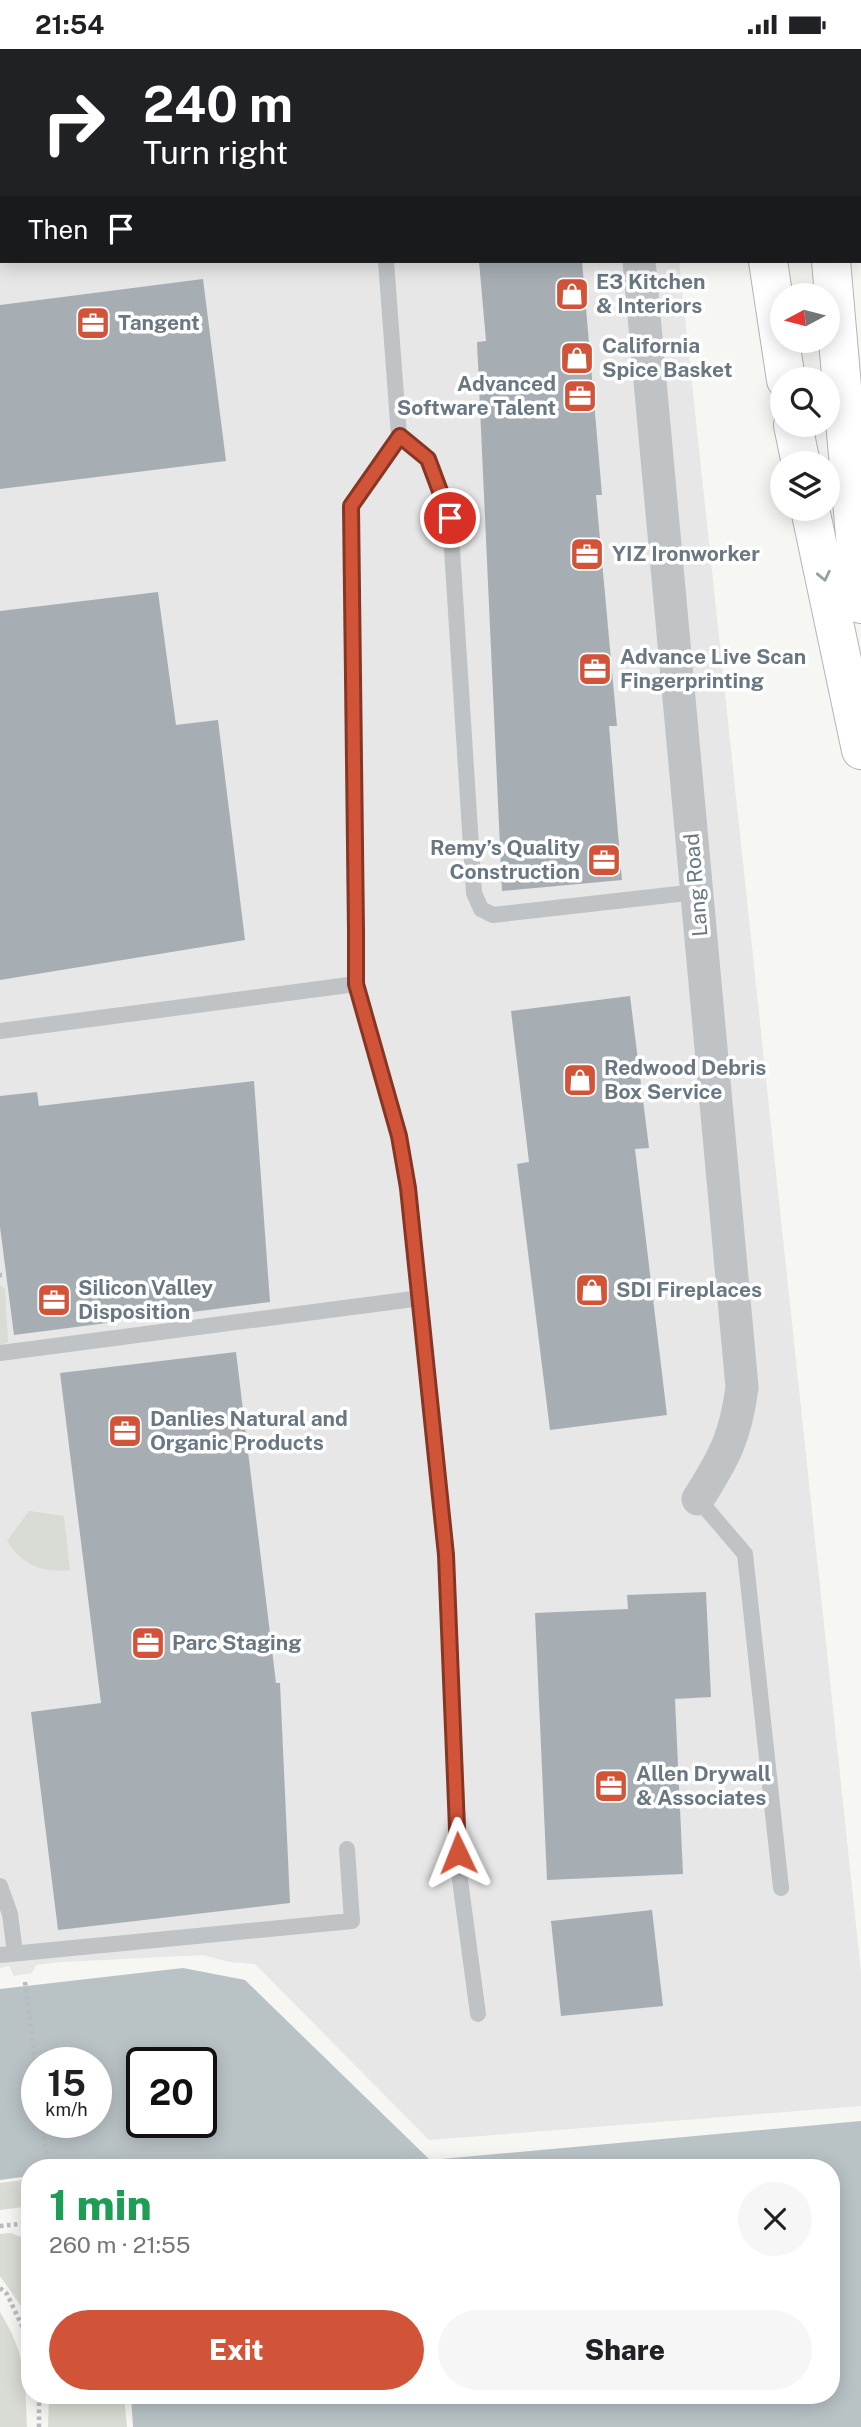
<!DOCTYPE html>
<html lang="en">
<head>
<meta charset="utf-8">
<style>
	:root { --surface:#fff; --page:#f6f6f6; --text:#202124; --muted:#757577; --accent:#d15338 }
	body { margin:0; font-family:"Public Sans",sans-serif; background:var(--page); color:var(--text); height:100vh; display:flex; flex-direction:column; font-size:26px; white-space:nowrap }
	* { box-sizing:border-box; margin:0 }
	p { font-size:23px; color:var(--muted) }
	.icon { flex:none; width:38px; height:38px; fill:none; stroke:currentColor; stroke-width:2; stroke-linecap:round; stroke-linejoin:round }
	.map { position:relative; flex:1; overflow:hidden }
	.panel { position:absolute; left:21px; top:2110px; width:819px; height:245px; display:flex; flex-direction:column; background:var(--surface); border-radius:28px; box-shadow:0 4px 18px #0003 }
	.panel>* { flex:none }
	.guide { position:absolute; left:0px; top:0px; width:861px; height:214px; box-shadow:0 4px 18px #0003; background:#202124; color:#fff; overflow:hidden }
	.needle { width:46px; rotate:263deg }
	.tools { position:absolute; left:770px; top:234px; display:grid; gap:14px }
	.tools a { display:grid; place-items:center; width:70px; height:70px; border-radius:50%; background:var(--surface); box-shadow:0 4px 18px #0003; font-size:35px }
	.speed { position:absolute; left:21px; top:1998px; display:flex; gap:14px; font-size:35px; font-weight:700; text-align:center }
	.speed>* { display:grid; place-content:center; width:91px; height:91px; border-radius:50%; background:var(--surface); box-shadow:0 4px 18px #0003; line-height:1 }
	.speed small { font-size:18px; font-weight:400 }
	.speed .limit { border:4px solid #111; border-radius:10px; background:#fff; color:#111 }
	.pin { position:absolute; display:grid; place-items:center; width:60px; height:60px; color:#fff; margin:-30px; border:4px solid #fff; border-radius:50%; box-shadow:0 2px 7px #0007 }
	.me { position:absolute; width:77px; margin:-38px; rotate:358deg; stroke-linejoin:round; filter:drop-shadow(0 0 5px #0008) }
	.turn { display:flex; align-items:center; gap:24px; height:147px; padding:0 28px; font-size:32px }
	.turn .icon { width:91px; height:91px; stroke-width:2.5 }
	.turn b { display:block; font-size:49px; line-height:60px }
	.then { display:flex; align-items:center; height:66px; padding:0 28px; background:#0003; gap:14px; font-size:26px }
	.round { display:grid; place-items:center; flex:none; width:74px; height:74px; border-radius:37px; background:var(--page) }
	.head { display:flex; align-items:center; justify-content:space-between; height:119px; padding:0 28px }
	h1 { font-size:42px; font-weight:800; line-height:52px; color:#1e9e55 }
	.button { display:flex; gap:14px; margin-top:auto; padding:14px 28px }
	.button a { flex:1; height:80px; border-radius:42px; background:var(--accent); color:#fff; font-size:28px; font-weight:800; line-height:80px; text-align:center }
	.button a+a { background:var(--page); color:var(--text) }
	.status { display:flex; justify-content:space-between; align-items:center; height:49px; padding:0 35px; background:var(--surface); direction:ltr }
	.status svg { height:19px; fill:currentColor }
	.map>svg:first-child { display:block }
	.built { fill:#e6e7e6 }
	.green { fill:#d8dcd4 }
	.water { fill:#b9c3c6; fill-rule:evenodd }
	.building { fill:#a7aeb3 }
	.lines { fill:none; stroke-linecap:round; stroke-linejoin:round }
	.secondary-casing { stroke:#b2b7ba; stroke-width:40 }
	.highway-casing { stroke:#b2b6b8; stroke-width:40 }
	.path { stroke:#b9bcbe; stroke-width:4.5; stroke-dasharray:3.5 3.5; stroke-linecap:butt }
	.lane { stroke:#bfc3c6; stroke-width:16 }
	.street { stroke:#bfc3c6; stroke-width:33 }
	.secondary { stroke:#fff; stroke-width:38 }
	.highway { stroke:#fff; stroke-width:38 }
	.oneway { stroke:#95a0a7 }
	.route-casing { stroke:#883624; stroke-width:18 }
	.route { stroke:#d15338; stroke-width:12 }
	.labels { text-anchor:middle; stroke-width:7; stroke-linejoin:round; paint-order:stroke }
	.poi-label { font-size:21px; font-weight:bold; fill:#687781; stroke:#fff; text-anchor:start }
	.street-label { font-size:21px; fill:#687781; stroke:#fff }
</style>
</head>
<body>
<div class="status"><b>21:54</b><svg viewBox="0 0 49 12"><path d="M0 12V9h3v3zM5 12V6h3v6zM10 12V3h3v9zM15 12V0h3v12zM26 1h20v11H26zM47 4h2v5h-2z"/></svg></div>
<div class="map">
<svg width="861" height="2378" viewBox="0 0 861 2378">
	<rect width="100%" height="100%" fill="#f6f6f3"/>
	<path class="built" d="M0,177L2,212H679L861,1923V2057L429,2091L255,1915L229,1913L203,1906L62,1913L36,1916L32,1924L14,1927L9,1917L0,1919Z"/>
	<path class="green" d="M0,0H407L2,2L0,57Z
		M0,1236L5,1240L8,1293L0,1296Z
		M29,1462L64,1467L70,1521C43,1524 22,1516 7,1492Z
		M30,2130V2157L0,2161V2134Z
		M11,2184L30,2192V2270L0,2227V2185Z
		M0,2263C26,2305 25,2330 27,2378H0Z
		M49,2347H124L127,2378H48Z"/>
	<path class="water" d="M183,1919L245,1931L430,2111L861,2072V2378H133L131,2347H831V2119H116V2116L30,2119V2127L0,2131V1940ZM37,2014H96V2074H37ZM142,2014H201V2074H142Z"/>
	<path class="building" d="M479,212H582L602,446H596L617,677H609L622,831L502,842L477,293L486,292Z
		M203,230L226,412L0,440V256Z
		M158,543L176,676L218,671L245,891L0,931V562Z
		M630,947L649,1099L635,1100L667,1366L550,1381L517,1115L529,1113L511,962Z
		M254,1032L270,1253L14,1286L0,1178V1047L37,1043L39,1057Z
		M236,1303L276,1634H280L290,1854L58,1881L31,1663L101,1654L60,1324Z
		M706,1543L711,1648L675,1650L683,1825L547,1831L535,1564L628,1560L627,1546Z
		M652,1861L663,1957L561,1967L551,1872Z"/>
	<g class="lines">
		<g class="secondary-casing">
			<path id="secondary" d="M526,2L528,0
				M0,114H2"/>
		</g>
		<g class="highway-casing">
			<path id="highway" d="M738,0V2
				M813,0V2
				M768,212L786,331
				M831,212L861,555
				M793,376L801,415
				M810,460L861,701"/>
		</g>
		<path class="path" d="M132,2L137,0
			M0,58H2
			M0,1226H2
			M25,1933L37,2029
			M42,2074L48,2119
			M0,2177L30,2174
			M0,2239L7,2245L30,2294
			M39,2378V2347"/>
		<path class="lane" d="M386,212L399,387L351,456L356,935L399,1087L408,1139L446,1506L460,1831L478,1965
			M399,387L428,410L450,469L474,844L481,860L493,866L696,843
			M0,982L356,935
			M0,1304L421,1249
			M698,1450L745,1505L781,1839
			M0,1837L10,1865L15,1904
			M0,1906L352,1872L347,1800"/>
		<path class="street" d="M611,0L612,2
			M639,212L742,1338C736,1387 724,1409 698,1450"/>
		<use href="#secondary" class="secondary"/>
		<use href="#highway" class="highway"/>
	</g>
	<defs><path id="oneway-chevron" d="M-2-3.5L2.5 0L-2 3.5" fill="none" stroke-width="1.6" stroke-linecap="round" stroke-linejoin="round" transform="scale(1.75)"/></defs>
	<use class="oneway" href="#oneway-chevron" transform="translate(824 527) rotate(78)"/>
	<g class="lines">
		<g class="route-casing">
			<path id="route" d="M450,469L428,410L400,387L351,457L356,882V935L399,1087L408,1139L446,1506L458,1804"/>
		</g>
		<use href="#route" class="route"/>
	</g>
	<defs>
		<g id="shop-square" transform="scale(1.75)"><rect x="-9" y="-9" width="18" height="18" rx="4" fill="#d15338" stroke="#fff"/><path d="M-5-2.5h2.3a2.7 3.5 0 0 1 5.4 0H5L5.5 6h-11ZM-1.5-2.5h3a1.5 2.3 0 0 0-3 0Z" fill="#fff"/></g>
		<g id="office-square" transform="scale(1.75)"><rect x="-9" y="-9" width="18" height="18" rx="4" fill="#d15338" stroke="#fff"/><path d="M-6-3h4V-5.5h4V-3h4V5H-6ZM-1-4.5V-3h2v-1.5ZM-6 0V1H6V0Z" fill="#fff"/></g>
	</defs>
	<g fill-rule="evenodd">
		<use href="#shop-square" x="572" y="245"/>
		<use href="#office-square" x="93" y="274"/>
		<use href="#shop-square" x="577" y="309"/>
		<use href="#office-square" x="580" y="347"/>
		<use href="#office-square" x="587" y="505"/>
		<use href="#office-square" x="595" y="620"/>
		<use href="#office-square" x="604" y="811"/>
		<use href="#shop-square" x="580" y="1031"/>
		<use href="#shop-square" x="592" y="1241"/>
		<use href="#office-square" x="54" y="1251"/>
		<use href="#office-square" x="125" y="1382"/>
		<use href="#office-square" x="148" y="1594"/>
		<use href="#office-square" x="611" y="1737"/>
	</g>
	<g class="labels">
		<g class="poi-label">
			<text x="596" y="240">E3 Kitchen<tspan x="596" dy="24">&amp; Interiors</tspan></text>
			<text x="118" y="281">Tangent</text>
			<text x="602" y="304">California<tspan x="602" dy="24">Spice Basket</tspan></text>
			<text x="556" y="342" text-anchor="end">Advanced<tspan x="556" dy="24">Software Talent</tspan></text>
			<text x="612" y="512">YIZ Ironworker</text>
			<text x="620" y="615">Advance Live Scan<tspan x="620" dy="24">Fingerprinting</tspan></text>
			<text x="580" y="806" text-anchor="end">Remy’s Quality<tspan x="580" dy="24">Construction</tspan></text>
			<text x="604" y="1026">Redwood Debris<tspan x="604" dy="24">Box Service</tspan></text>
			<text x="78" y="1246">Silicon Valley<tspan x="78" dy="24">Disposition</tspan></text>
			<text x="616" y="1248">SDI Fireplaces</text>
			<text x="150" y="1377">Danlies Natural and<tspan x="150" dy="24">Organic Products</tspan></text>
			<text x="172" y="1601">Parc Staging</text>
			<text x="636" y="1732">Allen Drywall<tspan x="636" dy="24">&amp; Associates</tspan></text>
		</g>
		<g class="street-label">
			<text transform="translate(696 836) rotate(-95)" y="7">Lang Road</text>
		</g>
	</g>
</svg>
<div class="tools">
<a><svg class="needle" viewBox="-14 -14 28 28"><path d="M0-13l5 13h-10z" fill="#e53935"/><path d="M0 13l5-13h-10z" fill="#757577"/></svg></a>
<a><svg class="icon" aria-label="search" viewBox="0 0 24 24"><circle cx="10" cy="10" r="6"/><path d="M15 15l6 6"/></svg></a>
<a><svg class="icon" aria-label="layers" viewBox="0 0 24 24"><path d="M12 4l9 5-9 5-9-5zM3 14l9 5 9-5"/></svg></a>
</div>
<div class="speed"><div>15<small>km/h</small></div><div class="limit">20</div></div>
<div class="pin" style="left:450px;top:469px;background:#d93025"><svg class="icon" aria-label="arrive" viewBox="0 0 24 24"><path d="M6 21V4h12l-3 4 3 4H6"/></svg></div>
<svg class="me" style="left:458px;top:1804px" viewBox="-20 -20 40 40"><path d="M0-17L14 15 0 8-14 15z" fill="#d15338" stroke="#fff" stroke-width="4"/></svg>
<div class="guide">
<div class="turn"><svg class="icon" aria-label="right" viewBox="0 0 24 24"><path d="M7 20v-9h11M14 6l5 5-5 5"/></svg><div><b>240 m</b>Turn right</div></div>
<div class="then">Then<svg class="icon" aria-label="arrive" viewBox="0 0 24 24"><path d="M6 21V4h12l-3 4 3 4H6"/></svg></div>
</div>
<section class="panel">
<div class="head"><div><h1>1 min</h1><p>260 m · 21:55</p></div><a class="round"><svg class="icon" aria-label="close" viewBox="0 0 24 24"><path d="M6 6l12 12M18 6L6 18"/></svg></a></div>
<div class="button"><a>Exit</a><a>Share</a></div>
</section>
</div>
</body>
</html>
